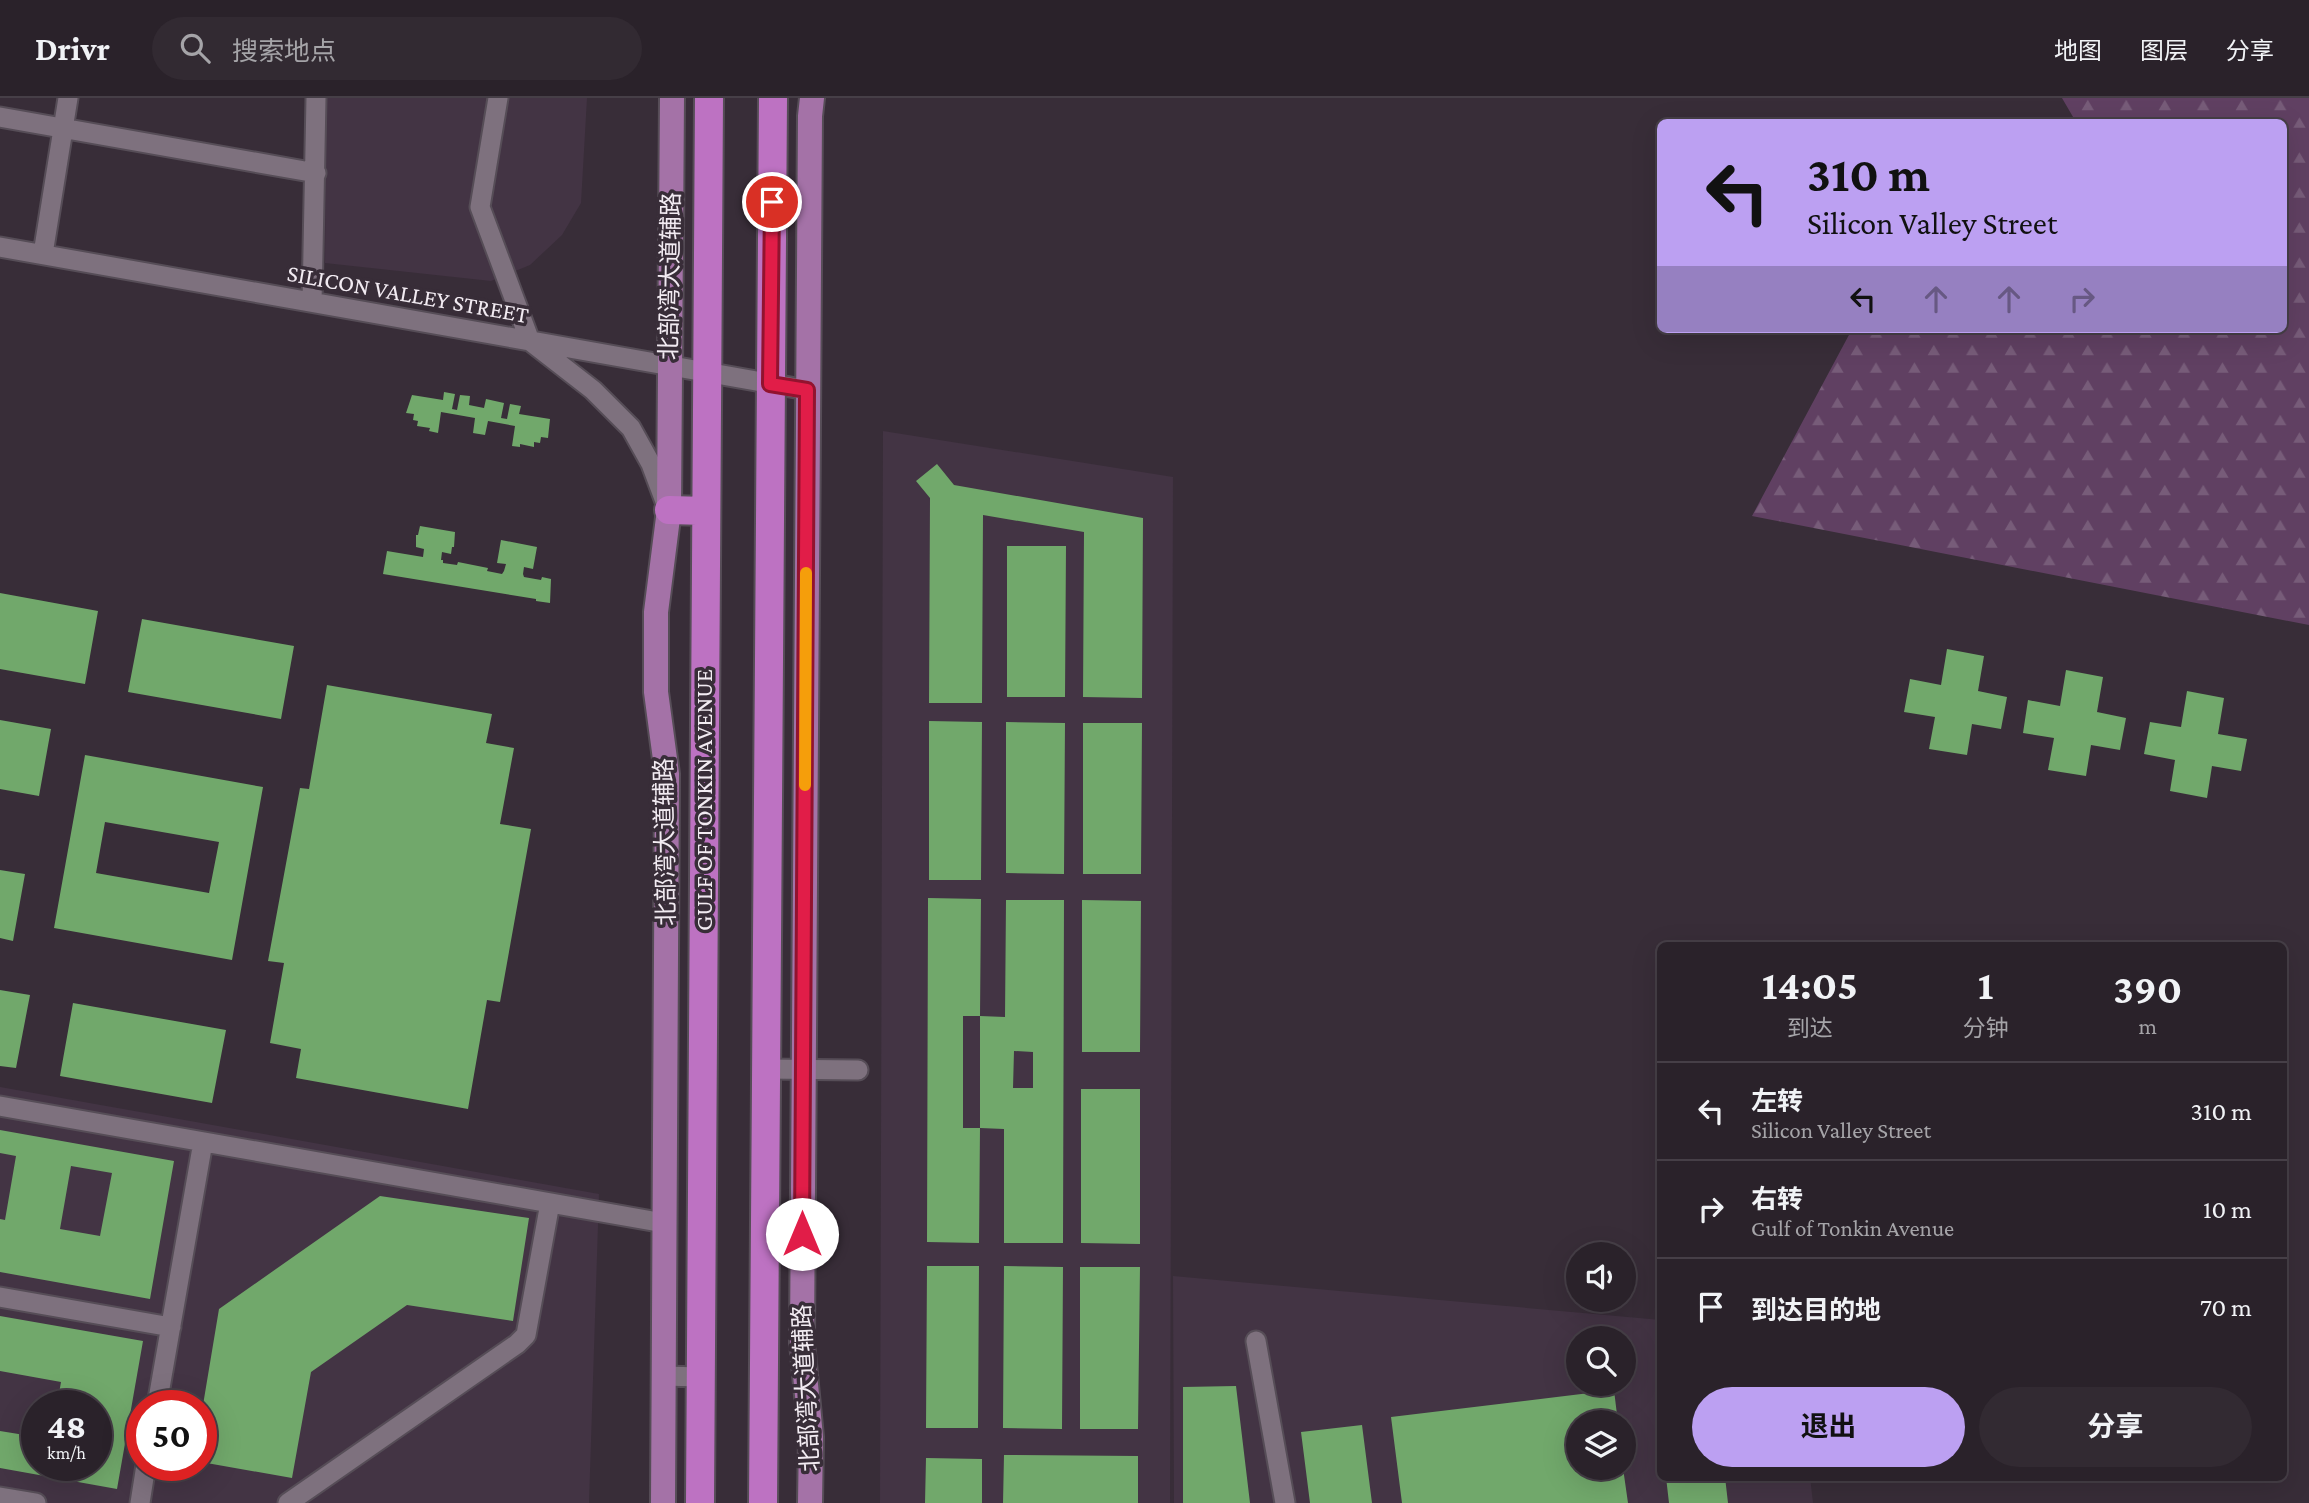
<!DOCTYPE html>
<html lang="zh">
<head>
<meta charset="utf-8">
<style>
	:root { --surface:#2a222a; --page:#322a32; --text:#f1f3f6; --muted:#a5a4a8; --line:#463f47; --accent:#bca0f2 }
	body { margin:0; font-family:"Crimson Pro","Noto Sans SC",serif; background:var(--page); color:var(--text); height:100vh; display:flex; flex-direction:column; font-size:26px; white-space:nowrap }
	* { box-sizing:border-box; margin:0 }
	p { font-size:23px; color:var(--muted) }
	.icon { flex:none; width:38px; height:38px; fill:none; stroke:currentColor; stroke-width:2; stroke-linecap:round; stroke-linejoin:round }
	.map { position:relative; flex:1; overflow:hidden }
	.side { position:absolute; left:1657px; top:844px; width:630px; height:539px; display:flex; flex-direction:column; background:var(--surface); border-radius:10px; box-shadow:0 7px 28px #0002,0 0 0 2px var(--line) }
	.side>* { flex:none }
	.guide { position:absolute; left:1657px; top:21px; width:630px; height:214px; border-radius:10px; box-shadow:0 7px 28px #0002,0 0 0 2px var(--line); background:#bca0f2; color:#111; overflow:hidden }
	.tools { position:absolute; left:1566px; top:1144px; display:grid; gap:14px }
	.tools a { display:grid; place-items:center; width:70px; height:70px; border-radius:50%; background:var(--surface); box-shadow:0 7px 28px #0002,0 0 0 2px var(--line); font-size:35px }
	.speed { position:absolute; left:21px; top:1292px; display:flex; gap:14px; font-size:35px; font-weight:700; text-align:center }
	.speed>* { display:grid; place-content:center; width:91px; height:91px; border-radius:50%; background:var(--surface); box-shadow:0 7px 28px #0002,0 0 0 2px var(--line); line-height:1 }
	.speed small { font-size:18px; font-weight:400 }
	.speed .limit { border:10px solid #d22; background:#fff; color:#111 }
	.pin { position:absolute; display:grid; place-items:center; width:60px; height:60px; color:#fff; margin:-30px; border:4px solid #fff; border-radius:50%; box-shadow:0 2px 7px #0007 }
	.me { position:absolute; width:77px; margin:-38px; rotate:0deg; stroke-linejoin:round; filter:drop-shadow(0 0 5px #0008) }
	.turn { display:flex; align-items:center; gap:24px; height:147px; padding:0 35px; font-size:32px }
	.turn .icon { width:91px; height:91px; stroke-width:2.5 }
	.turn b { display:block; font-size:49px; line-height:60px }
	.lanes { display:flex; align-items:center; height:66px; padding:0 35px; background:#0003; justify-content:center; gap:35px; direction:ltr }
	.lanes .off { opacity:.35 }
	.eta { display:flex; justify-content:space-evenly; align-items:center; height:119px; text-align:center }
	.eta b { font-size:42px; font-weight:700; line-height:49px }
	.action { display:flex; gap:14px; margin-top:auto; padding:14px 35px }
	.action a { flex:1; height:80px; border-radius:42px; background:var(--accent); color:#111; font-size:28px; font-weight:700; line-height:80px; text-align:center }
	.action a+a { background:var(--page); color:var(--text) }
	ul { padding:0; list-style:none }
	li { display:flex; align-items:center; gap:21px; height:98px; padding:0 35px; border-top:2px solid var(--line) }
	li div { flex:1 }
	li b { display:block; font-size:26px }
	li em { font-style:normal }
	header { display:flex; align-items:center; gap:42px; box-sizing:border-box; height:98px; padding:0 35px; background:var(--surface); border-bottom:2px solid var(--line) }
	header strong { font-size:33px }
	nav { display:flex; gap:38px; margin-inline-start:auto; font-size:24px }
	.search { width:490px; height:63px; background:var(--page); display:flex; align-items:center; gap:18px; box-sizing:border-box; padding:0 24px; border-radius:38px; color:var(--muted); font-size:26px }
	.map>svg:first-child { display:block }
	.built { fill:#433444; fill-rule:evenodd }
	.forest { fill:url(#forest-firs) }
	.building { fill:#71a86b; fill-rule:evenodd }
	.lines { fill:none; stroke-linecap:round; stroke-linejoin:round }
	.minor-casing { stroke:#564d57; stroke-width:23 }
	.major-casing { stroke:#564d57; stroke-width:28 }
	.highway-casing { stroke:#564d57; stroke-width:32 }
	.minor { stroke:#7e717e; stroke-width:19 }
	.major { stroke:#a472a7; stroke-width:24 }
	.highway { stroke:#bd72c2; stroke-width:28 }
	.route-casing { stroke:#92132f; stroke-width:18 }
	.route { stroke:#e11d48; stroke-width:12 }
	.slow { stroke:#f59e0b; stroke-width:12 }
	.labels { text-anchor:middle; stroke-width:7; stroke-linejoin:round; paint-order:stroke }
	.street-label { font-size:24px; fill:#f2ebf2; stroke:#382d38 }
</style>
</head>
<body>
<header>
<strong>Drivr</strong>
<div class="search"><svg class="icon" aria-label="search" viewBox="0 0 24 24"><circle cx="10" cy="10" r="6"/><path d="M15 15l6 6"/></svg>搜索地点</div>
<nav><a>地图</a><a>图层</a><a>分享</a></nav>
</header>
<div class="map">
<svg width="2309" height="1405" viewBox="0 0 2309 1405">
	<defs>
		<pattern id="forest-firs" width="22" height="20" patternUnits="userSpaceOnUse" patternTransform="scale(1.75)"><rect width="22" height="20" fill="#604062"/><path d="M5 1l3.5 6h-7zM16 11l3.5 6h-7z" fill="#775c79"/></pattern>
	</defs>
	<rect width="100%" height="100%" fill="#382d38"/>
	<path class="built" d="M326,0H587L581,105L562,137L530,167L491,183L325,165Z
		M883,333L1173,379L1170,1405H880Z
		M0,989L599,1096L589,1405H0ZM37,1307H96V1367H37ZM142,1307H201V1367H142Z
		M1173,1178L1661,1222V1379H1810L1813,1405H1174ZM1578,1241H1624V1286H1578ZM1578,1325H1624V1370H1578Z"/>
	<path class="forest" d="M2062,0H2309V527L1752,418L1850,235L1855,231H2284V24H2076Z"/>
	<path class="building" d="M444,294L455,296L452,311L457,312L460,297L470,298L469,307L484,310L486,301L504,305L501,320L507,321L510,306L521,308L519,316L550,321L548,340L541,339L540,345L534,344V349L520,346V349L512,348L515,328L488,323L485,337L473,335L475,320L441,314L438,335L429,333L430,330L417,328L418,323L413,322L414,316L406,315L412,297L443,302Z
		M937,366L954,387L1143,420L1142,600L1083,599L1084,434L983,417L982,605H929L930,400L916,383Z
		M420,428L455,434L454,449H452L451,456L442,454L441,462H443V465L457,467L458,464L488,470L487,473L502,476L504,473L506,466L497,465L501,442L537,449L533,471L524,469L523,476L524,479L541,482L542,479L551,481L550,505L536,503V501L383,476L387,453L423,459L424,451L416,449V437H418Z
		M1007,448H1066L1065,599H1007Z
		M0,495L98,513L85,586L0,571Z
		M142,521L294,548L281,621L128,594Z
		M1947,551L1984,558L1978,593L2007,599L2001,631L1972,626L1967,657L1929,651L1935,619L1904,614L1910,581L1941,587Z
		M2066,572L2103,579L2097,614L2126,620L2120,652L2091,647L2086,678L2048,672L2054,640L2023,635L2028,602L2060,608Z
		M327,587L492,616L486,645L514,650L500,726L531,731L500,904L487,902L468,1011L296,980L301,951L270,945L284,865L268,863L300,690L309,691Z
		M2187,593L2224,600L2218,636L2247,641L2241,673L2212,668L2207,700L2170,693L2175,662L2144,656L2150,624L2181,629Z
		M0,622L51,631L39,698L0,691Z
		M929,623L982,624L981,782H929Z
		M1006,624L1065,625L1064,776L1006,775Z
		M1083,625H1142L1141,776H1083Z
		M85,657L263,689L232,862L54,830ZM105,724L219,744L209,795L96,775Z
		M0,772L25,776L13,843L0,840Z
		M928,800L981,801L980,918H963V1030H980L979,1145L927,1144Z
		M1006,802H1064L1063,1145H1004V1031L980,1030V918L1005,919ZM1014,953L1033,954V990H1013Z
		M1082,802L1141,803L1140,954H1082Z
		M0,892L30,897L16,970L0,968Z
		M73,905L226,932L212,1005L60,978Z
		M1081,991H1140V1146L1081,1145Z
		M0,1032L174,1063L150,1201L0,1174V1121L5,1122L16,1058L0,1055ZM71,1068L112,1075L100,1138L60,1131Z
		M380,1098L529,1120L513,1223L407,1207L311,1274L292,1380L201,1364V1319L219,1211Z
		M927,1168H979L978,1330H926Z
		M1004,1168L1063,1169L1062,1331L1003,1330Z
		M1080,1169H1140L1138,1331H1080Z
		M0,1218L143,1243L117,1391L0,1370V1333L37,1339V1367H96V1307H57L61,1284L0,1273Z
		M1236,1288L1250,1405H1183V1289Z
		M1656,1291H1661V1320H1659Z
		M1614,1292L1618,1325H1578V1370H1623L1628,1405H1402L1391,1319Z
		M1362,1327L1372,1405H1310L1301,1334Z
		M1004,1357L1138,1358V1405H1003Z
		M926,1360L982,1361V1405H925Z
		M1666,1379H1725L1728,1405H1669Z"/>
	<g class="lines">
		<g class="minor-casing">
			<path id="minor" d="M498,0L480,109L530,243L593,292L631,330L651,366L666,406
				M0,19L316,75
				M0,149L807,292
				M43,156L68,0
				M312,204L316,0
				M766,971L858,972
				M0,1008L664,1125
				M0,1199L171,1229
				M1256,1243L1285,1405
				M663,1278L701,1279
				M157,1307L203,1044
				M0,1399L36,1405
				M140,1405L146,1367
				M288,1405L517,1246L526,1237L550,1105"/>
		</g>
		<g class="major-casing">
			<path id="major" d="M663,1405L667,676L656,594V514L669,412L672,0
				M810,1405L811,1339L802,1245L810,18L812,0"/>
		</g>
		<g class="highway-casing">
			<path id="highway" d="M669,412L706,413
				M700,1405L709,0
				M763,1405L773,0"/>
		</g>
		<use href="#minor" class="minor"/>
		<use href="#major" class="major"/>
		<use href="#highway" class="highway"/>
	</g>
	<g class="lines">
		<g class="route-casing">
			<path id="route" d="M772,104L770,286L807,292L802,1136"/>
		</g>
		<use href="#route" class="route"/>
		<path class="slow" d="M805,687L806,475"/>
	</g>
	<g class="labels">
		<g class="street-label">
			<text transform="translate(670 178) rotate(-89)" y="8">北部湾大道辅路</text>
			<text transform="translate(408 196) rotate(10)" y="8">SILICON VALLEY STREET</text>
			<text transform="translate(704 702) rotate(-90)" y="8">GULF OF TONKIN AVENUE</text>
			<text transform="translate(665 744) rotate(-91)" y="8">北部湾大道辅路</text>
			<text transform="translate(806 1290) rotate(-93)" y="8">北部湾大道辅路</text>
		</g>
	</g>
</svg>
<div class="tools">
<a><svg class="icon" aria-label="sound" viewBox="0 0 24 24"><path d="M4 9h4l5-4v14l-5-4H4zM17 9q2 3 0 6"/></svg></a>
<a><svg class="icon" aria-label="search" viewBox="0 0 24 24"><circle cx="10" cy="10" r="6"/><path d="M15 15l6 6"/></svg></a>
<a><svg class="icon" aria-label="layers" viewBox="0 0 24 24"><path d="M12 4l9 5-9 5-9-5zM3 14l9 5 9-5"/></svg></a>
</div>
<div class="speed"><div>48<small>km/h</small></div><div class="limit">50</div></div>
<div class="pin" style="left:772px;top:104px;background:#d93025"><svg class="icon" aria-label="arrive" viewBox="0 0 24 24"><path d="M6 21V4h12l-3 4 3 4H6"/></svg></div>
<svg class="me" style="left:802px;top:1136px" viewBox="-20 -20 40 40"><circle r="19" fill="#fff"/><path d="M0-13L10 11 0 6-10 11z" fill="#e11d48"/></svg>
<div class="guide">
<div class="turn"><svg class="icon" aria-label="left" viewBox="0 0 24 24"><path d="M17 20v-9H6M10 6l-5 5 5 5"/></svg><div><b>310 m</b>Silicon Valley Street</div></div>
<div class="lanes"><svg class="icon" aria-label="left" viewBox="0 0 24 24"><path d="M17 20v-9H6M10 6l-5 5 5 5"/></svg><svg class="icon off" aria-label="ahead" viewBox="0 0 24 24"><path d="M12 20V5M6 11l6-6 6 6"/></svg><svg class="icon off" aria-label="ahead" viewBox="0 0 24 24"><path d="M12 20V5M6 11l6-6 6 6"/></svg><svg class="icon off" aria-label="right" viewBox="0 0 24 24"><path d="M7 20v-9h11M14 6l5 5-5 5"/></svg></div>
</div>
<section class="side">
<div class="eta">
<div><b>14:05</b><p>到达</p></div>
<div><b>1</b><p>分钟</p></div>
<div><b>390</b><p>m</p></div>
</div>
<ul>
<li><svg class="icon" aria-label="left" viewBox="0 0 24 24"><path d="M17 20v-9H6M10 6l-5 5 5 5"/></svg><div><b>左转</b><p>Silicon Valley Street</p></div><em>310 m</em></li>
<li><svg class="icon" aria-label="right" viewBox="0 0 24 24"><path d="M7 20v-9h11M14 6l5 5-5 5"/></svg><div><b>右转</b><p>Gulf of Tonkin Avenue</p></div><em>10 m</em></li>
<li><svg class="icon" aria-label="arrive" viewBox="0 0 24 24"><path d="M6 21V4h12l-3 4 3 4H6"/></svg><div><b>到达目的地</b></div><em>70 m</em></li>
</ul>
<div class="action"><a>退出</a><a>分享</a></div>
</section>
</div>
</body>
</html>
